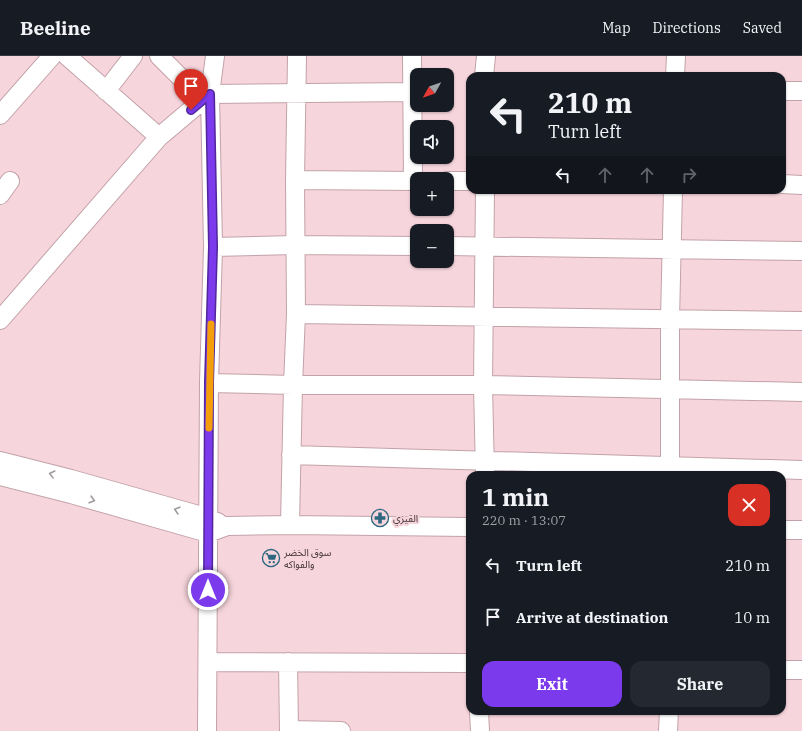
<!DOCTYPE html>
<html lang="en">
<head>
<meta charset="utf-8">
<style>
	:root { --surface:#171b24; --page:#242831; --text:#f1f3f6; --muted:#9ea1a6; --line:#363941; --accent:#7c3aed }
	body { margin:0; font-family:"IBM Plex Serif","Noto Sans Arabic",serif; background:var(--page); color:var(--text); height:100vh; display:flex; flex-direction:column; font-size:15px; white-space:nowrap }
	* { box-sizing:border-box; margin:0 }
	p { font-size:13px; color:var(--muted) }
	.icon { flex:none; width:22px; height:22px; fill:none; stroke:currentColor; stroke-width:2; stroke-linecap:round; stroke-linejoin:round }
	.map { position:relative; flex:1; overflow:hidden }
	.panel { position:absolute; left:466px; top:415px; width:320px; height:244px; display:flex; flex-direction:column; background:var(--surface); border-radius:12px; box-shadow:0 1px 3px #0004 }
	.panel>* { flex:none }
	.top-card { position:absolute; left:466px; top:16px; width:320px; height:122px; border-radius:12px; box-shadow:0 1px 3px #0004; background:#171b24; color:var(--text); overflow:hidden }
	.needle { width:26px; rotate:230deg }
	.buttons { position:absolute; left:410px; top:12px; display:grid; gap:8px }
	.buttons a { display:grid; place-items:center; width:44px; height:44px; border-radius:8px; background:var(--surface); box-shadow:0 1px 3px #0004; font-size:20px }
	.pin { position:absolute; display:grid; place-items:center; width:34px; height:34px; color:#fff; margin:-41px -17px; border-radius:50% 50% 50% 0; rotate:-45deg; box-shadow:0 0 4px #0007 }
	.pin .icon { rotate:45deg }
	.me { position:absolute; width:44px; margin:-22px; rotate:0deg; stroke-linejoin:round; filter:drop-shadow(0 0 3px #0008) }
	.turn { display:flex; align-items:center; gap:14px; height:84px; padding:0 16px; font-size:18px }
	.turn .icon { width:52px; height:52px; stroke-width:2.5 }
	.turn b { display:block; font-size:28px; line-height:34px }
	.lanes { display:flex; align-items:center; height:38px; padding:0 16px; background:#0003; justify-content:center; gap:20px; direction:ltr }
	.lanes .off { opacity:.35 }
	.round { display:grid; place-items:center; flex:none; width:42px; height:42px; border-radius:12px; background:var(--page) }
	.head { display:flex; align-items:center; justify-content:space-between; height:68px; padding:0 16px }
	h1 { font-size:24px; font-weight:700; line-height:30px }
	.button { display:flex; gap:8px; margin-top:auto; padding:8px 16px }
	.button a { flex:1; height:46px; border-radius:12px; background:var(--accent); color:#fff; font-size:16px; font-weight:700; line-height:46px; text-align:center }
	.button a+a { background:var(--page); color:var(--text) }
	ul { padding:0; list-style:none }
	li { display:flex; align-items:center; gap:12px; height:52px; padding:0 16px }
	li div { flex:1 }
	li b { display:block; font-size:15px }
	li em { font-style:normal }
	header { display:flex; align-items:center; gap:24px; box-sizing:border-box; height:56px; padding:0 20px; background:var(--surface); border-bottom:1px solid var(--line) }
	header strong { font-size:19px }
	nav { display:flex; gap:22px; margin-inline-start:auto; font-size:14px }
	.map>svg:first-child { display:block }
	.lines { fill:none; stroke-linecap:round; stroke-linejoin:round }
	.minor-casing { stroke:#c2a2a9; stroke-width:20 }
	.minor { stroke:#fff; stroke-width:18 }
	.oneway { stroke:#a09a9b }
	.route-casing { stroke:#51269a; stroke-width:10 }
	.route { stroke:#7c3aed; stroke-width:7 }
	.slow { stroke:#f59e0b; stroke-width:7 }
	.labels { text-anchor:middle; stroke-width:4; stroke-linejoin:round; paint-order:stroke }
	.poi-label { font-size:10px; fill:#413437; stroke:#f7d5dc; text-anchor:start }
</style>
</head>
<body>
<header>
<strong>Beeline</strong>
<nav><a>Map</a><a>Directions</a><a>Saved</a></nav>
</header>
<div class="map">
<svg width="802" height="675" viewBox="0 0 802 675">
	<rect width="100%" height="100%" fill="#f7d5dc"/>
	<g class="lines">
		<g class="minor-casing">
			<path id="minor" d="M67,0L159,81
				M159,0L187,28L202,45
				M412,0L413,125
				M484,20L486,0
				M675,20L676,0
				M106,35L133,0
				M782,35H802
				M0,59L52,0
				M295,124L417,125
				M447,125H470
				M782,128L802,129
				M0,139L10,125
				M447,190L802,195
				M213,191L295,189L417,190
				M296,258L802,265
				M0,264L159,81L210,38L413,36
				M209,327L293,329H483L802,336
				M291,399L802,414
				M0,405L71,423L209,462L219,467
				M485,419L483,329L485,134
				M670,419V264L673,134
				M0,420L71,438L208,477L227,470L290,469L470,471
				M290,469L293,329L296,258L295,124L297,0
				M782,474H802
				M208,606L470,607
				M288,606L289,675
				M782,614H802
				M479,655L480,675
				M289,674L341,675
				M207,675L209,327L213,191L210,38L215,0
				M668,675L669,655"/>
		</g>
		<use href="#minor" class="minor"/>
	</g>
	<defs><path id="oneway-chevron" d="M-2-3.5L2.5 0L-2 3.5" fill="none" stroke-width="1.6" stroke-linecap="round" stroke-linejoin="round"/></defs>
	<g class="oneway">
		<use href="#oneway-chevron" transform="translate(52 418) rotate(-166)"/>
		<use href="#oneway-chevron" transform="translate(92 444) rotate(16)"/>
		<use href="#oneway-chevron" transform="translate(177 454) rotate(-164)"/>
	</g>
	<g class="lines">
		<g class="route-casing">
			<path id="route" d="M191,54L210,38L213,191L209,326L208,534"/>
		</g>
		<use href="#route" class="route"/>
		<path class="slow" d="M209,372L211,268"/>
	</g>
	<defs>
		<g id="pharmacy-ring" transform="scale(0.9)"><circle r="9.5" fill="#f7d5dc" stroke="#2c677f" stroke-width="1.5"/><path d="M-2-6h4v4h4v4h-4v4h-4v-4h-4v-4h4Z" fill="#2c677f"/></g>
		<g id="supermarket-ring" transform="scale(0.9)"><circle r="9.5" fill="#f7d5dc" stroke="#2c677f" stroke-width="1.5"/><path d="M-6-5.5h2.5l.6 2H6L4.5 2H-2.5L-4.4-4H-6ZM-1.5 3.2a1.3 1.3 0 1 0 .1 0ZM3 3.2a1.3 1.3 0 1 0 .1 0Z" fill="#2c677f"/></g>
	</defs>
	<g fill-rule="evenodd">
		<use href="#pharmacy-ring" x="380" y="462"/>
		<use href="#supermarket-ring" x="271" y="502"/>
	</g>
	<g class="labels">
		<g class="poi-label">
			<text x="393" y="466">القيزي</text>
			<text x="284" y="500">سوق الخضر<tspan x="284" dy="12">والفواكه</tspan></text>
		</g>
	</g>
</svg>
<div class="buttons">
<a><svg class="needle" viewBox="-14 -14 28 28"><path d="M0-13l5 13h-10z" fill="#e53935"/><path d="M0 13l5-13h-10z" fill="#9ea1a6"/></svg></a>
<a><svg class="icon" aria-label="sound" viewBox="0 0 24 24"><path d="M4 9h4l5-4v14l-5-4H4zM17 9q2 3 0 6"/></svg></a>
<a>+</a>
<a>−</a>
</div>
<div class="pin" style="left:191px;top:54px;background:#d93025"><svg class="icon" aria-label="arrive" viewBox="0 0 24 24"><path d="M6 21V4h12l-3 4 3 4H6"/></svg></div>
<svg class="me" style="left:208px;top:534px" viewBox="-20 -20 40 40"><circle r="17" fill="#7c3aed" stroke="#fff" stroke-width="3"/><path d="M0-11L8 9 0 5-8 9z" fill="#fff"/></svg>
<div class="top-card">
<div class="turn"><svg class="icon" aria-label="left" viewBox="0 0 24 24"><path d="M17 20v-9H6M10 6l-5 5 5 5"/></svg><div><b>210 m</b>Turn left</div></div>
<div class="lanes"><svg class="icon" aria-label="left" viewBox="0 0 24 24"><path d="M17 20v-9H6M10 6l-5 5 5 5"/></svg><svg class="icon off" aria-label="ahead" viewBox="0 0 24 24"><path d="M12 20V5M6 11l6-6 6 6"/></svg><svg class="icon off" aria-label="ahead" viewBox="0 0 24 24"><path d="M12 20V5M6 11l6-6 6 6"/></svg><svg class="icon off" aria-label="right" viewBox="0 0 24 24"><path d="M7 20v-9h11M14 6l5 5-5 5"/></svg></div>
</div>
<section class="panel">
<div class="head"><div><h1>1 min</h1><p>220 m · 13:07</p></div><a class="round" style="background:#d93025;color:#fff"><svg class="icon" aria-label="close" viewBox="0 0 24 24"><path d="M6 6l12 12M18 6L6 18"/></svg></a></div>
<ul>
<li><svg class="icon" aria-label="left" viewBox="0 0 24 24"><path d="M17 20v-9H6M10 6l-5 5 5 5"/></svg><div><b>Turn left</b></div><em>210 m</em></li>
<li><svg class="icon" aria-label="arrive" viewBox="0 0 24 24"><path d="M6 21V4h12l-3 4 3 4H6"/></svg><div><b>Arrive at destination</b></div><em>10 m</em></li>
</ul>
<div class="button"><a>Exit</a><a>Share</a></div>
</section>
</div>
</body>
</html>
